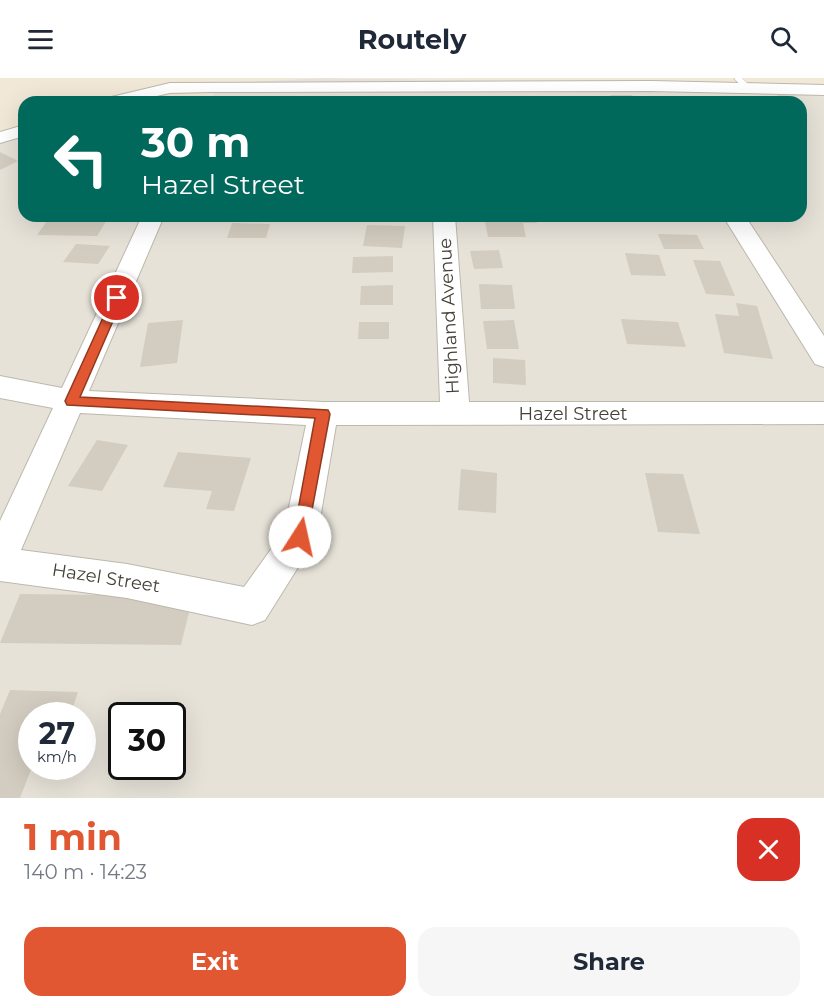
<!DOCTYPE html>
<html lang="en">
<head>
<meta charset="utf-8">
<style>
	:root { --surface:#fff; --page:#f6f6f7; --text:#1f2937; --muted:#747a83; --accent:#e05732 }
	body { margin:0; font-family:Montserrat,sans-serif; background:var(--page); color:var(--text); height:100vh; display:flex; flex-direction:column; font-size:22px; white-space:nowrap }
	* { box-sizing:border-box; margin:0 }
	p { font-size:20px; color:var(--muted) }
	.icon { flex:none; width:33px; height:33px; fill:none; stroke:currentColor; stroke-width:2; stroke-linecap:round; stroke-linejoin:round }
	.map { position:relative; height:720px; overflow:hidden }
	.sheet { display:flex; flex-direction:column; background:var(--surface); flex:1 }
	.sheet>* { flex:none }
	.guide { position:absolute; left:18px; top:18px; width:789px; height:126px; border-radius:18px; box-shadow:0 6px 24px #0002; background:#00695c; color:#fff; overflow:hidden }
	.speed { position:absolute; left:18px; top:624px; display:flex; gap:12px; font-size:30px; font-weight:700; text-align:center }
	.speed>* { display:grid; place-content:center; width:78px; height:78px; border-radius:50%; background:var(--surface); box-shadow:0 6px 24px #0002; line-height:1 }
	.speed small { font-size:15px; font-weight:400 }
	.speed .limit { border:3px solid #111; border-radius:9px; background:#fff; color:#111 }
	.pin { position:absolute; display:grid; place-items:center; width:51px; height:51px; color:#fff; margin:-26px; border:3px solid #fff; border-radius:50%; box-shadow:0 2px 6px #0007 }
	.me { position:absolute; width:66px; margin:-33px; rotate:10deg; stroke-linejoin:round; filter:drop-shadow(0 0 4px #0008) }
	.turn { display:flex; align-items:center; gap:21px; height:126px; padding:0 24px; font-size:27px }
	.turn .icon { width:78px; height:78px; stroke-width:2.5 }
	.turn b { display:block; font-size:42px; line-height:51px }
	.round { display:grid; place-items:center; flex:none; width:63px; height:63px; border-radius:18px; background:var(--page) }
	.head { display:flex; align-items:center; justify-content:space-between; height:102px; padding:0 24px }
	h1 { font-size:36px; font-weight:700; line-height:45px; color:var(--accent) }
	.button { display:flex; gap:12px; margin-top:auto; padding:12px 24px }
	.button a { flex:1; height:69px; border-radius:18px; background:var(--accent); color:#fff; font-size:24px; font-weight:700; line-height:69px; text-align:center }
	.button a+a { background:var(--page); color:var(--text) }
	header { display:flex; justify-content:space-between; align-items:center; height:78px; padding:0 24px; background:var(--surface); font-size:27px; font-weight:700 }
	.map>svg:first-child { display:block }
	.residential { fill:#e6e2d8; fill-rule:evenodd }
	.commercial { fill:#f1e8d7 }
	.building { fill:#d3ccc0 }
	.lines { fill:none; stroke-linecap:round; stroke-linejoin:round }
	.lane-casing { stroke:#bdb8ac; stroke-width:1 }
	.street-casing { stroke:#bdb8ac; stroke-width:2 }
	.lane { fill:#fff; fill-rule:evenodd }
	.street { fill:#fff; fill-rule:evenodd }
	.route { fill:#e05732; stroke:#923920; stroke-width:1.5 }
	.labels { text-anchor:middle; stroke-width:4.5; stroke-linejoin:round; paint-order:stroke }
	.street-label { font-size:18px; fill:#454138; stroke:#fff }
</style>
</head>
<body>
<header><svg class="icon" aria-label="menu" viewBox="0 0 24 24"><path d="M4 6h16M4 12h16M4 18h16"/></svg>Routely<svg class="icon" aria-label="search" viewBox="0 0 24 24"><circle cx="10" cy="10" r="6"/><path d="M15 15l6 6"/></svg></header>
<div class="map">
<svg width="824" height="720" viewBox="0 0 824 720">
	<rect width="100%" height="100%" fill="#f2f0e9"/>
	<path class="residential" d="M321,0L824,7V720H0V63L24,56V138H801V24H209L220,5ZM32,638H82V688H32ZM122,638H172V688H122Z"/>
	<path class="commercial" d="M0,0H321L220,5L209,24H24V56L0,63Z
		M331,0H824V7Z"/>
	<path class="building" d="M610,17H632L636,24H614Z
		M777,17L795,18L800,24H782Z
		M547,18H568L571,24H550Z
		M459,19H477L478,24H459Z
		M734,19L738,24H708L704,20Z
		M746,19L770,20L773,24H749Z
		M287,20H318V24H286Z
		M326,20L350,21L349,24H324Z
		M0,74L18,83L0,92Z
		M370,138H405V144H370Z
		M484,138H535L537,145H523L526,159H488Z
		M656,138H677L680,143H659Z
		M50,139L108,140L97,158L37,157Z
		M232,145L270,146L266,160H227Z
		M367,147L405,148L402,170L363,168Z
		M658,156L697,157L704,171H664Z
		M76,166L110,168L98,186L63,184Z
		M499,172L503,190L474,191L470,173Z
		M625,175L659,177L666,198L631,197Z
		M393,178V194L352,195L353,179Z
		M693,182L720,183L735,218L706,216Z
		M479,206L512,207L515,231H481Z
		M393,207V227H360L361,208Z
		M736,225L757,228L773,281L724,275L715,236L739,238Z
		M621,241L678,244L686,269L627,266Z
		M183,242L177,285L140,289L148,245Z
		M514,242L519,271H487L483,243Z
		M359,244H389V261H358Z
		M493,280L525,282L526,307L493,305Z
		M97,362L128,367L102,413L68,408Z
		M178,374L251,380L234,433L206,431L212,413L163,409Z
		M461,391L497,395L496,435L458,432Z
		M645,395L683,396L700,456L658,454Z
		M20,516L193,518L181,567L0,565Z
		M10,612L78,614L70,638H32V689L20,720H0V636Z"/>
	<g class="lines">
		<g class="lane-casing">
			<path id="lane" d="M734,0H742L752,10L745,12Z"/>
		</g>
		<g class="street-casing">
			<path id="street" d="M651,3L824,7V17L651,13L210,14L170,15L130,24H101L103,21L170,5Z
				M24,47V58L0,65V54Z
				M142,138H164L89,313L323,324H440L433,138H455L469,324H824V346L336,347L317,459L265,542L252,547L127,520L0,503V443L53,330L0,320V298L62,310ZM80,335L306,347L284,453L244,509L127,486L21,472Z
				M723,138H745L824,258V289L815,286Z"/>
		</g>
		<use href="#lane" class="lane"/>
		<use href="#street" class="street"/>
	</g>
	<path class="route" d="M117,217L123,220L80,319L328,332L330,336L306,464L300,466L295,464L293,459L315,340L67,327L65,323L112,220Z"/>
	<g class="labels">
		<g class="street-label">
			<text transform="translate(449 238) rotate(-93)" y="6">Highland Avenue</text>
			<text x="573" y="342">Hazel Street</text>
			<text transform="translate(106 500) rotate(9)" y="6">Hazel Street</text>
		</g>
	</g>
</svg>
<div class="speed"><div>27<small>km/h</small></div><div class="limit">30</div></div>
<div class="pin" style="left:117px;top:220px;background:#d93025"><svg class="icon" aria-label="arrive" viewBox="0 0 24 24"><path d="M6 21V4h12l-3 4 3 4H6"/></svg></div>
<svg class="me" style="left:300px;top:459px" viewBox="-20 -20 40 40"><circle r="19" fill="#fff"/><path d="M0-13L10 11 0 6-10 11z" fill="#e05732"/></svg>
<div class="guide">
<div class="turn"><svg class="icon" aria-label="left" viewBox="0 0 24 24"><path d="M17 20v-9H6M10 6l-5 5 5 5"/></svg><div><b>30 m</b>Hazel Street</div></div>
</div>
</div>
<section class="sheet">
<div class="head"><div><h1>1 min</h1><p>140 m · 14:23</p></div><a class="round" style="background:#d93025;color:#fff"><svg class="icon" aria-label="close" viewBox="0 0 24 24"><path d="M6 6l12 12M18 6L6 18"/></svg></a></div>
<div class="button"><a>Exit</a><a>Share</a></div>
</section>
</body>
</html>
